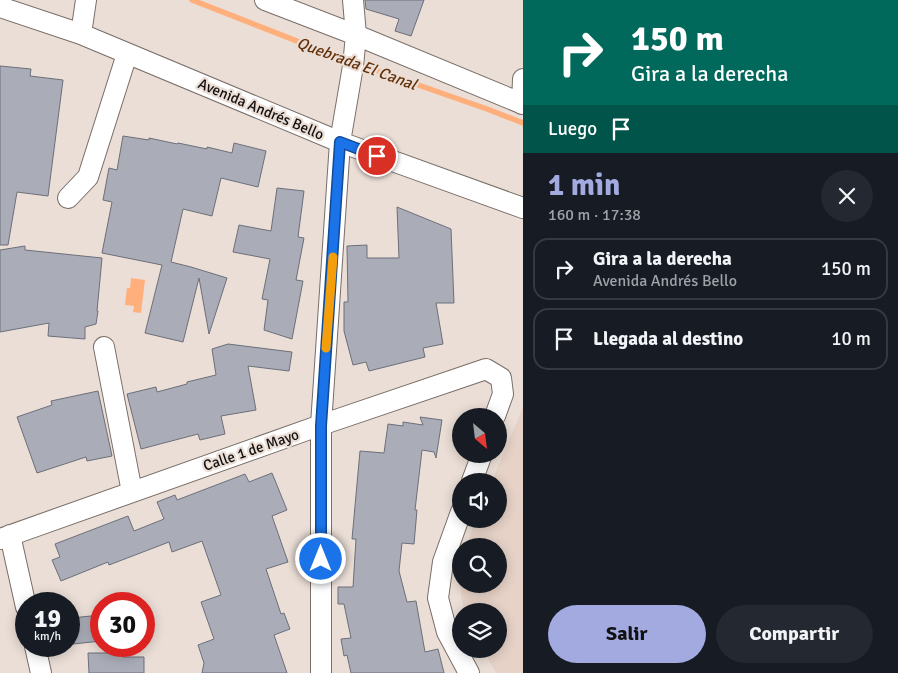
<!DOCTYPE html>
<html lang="es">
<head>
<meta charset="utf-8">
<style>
	:root { --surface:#171b24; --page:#242831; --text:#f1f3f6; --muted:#9ea1a6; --line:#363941; --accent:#a2aae0 }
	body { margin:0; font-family:Signika,sans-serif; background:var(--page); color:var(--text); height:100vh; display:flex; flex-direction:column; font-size:19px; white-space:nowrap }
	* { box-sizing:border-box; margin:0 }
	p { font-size:16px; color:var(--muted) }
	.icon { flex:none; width:28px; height:28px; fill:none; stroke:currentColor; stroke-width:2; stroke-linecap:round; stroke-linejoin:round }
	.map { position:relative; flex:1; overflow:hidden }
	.drawer { display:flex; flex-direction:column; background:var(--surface); width:375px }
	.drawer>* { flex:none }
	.guide { background:#00695c; color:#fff; overflow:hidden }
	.needle { width:32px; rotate:152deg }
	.buttons { position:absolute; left:452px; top:408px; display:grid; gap:10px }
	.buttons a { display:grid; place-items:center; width:55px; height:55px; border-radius:50%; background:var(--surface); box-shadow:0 2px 12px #0003; font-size:25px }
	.speed { position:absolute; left:15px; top:592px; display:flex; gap:10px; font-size:25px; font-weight:700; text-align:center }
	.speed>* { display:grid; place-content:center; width:65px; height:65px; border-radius:50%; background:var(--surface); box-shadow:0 2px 12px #0003; line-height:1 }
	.speed small { font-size:12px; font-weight:400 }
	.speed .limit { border:8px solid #d22; background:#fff; color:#111 }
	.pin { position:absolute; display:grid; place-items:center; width:42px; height:42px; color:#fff; margin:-21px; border:2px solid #fff; border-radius:50%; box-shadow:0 1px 5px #0007 }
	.me { position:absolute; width:55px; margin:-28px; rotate:0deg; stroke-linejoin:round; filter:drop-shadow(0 0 4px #0008) }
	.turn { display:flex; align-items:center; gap:18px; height:105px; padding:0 25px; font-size:22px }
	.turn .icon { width:65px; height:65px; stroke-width:2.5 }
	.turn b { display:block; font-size:35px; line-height:42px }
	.then { display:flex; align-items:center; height:48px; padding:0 25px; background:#0003; gap:10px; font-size:19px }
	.round { display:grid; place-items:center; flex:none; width:52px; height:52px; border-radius:26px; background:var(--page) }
	.head { display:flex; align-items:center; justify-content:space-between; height:85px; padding:0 25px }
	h1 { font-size:30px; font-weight:700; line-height:38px; color:var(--accent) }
	.action { display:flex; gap:10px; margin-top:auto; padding:10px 25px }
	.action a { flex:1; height:58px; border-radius:30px; background:var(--accent); color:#111; font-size:20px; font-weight:700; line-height:58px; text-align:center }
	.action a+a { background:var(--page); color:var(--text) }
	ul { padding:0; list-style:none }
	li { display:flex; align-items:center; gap:15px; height:62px; margin:0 10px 8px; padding:0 15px; border:2px solid var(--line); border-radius:15px }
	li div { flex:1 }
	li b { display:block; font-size:19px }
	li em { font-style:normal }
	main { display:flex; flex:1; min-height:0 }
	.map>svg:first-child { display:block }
	.built { fill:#e6d2c7 }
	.water { fill:#ffaf7b }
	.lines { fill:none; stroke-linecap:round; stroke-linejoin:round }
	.stream { stroke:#ffaf7b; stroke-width:5.5 }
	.building { fill:#aaadb8; stroke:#6c6f79 }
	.minor-casing { stroke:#786d67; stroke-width:22 }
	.minor { stroke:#fff; stroke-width:20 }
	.route-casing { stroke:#114b97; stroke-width:12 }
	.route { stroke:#1a73e8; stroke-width:9 }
	.slow { stroke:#f59e0b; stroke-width:9 }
	.labels { text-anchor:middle; stroke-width:4.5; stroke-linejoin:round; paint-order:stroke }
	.street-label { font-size:15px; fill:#14100e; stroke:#eaded6 }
	.water-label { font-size:16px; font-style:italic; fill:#64320b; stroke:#eaded6 }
</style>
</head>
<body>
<main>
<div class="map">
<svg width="523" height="673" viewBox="0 0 523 673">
	<rect width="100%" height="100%" fill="#eaded6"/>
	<path class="built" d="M523,407V673H496L483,649H499V611H465L462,601L459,578L461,569V584H499V546H467L470,535L476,519H499V481H492Z"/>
	<path class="water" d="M131,278L145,280L141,313L133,312L134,306L125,305L127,288H130Z"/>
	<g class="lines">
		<path class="stream" d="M192,0L325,52L349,61
			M358,64L487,109L523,123"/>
	</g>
	<path class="building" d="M365,0H424L411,36L395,31L399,19L366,9Z
		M0,66L31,69L30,76L63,80L48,196L17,192L8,245H0Z
		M123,136L149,140V138L177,144L178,143L207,149V147L232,153L234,143L266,151L258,187L221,178L212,216L183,209L171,262L191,267L227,278L209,334L199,278L183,342L145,333L162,265L102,253L112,202L103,200L109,168L117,170Z
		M277,188L304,191L298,237L304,238L296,280L303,281L292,339L264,330L268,300L262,299L270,259L233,252L239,225L271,231Z
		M397,207L451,229L454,303H436L443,344L423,348L425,357L369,371L366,362L353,365L344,331V302H348L347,246L367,245V258H399Z
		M25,246V250L102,258L97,311H98L96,324L85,327V339L48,336L49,323L0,332V250Z
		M228,344L292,352L289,371L248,366L256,410L221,416L225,434L200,440L198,434L141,449L127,394L156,387L157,392L187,384V382L216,375L212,349Z
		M98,391L112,456L87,461L86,457L37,473L17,417L52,405L51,401Z
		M420,417L442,420L436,458L434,452L422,450L415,510H417L414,544L402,543L399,571L407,602L416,601L425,652L438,649L444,673H351L347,655L344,656L341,639L351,638L344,604H338V587H353L356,539H352L360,451L384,453L388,424L403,426V422L423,425Z
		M272,473L287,510L272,516L288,562L266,569L281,614L284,613L290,629L274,635L287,673H202L204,663L198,645L214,639L201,602L221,595L202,541L172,552L169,542L109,565L108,562L61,581L52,560L60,557L55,544L128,516L134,531L164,519L157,502L175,495L177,500L245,474L249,482Z
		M101,615V641L73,644L71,618Z
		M88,653H123V657H144V673H89Z"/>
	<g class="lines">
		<g class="minor-casing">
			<path id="minor" d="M265,0L356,35L523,104
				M0,7L81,34L340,142L523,208
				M81,34L86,0
				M522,104L523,79
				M68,198L88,177L127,54
				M104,347L132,492
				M472,481L482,454
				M461,512L443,562L438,598L447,632L469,673
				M10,535L26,607
				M0,539L321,425L486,369L501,378L503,394L495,416
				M35,646L41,673
				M321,673V425L340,142L353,66L356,35L353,0"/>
		</g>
		<use href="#minor" class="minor"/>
	</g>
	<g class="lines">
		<g class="route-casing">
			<path id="route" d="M321,559V426L340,142L377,156"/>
		</g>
		<use href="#route" class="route"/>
		<path class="slow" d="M326,348L333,257"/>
	</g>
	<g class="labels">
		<g class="street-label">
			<text transform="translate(261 109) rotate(23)" y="5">Avenida Andrés Bello</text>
			<text transform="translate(251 450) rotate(-19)" y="5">Calle 1 de Mayo</text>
		</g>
		<g class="water-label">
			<text transform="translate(357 63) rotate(20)" y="6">Quebrada El Canal</text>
		</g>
	</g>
</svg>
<div class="buttons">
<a><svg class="needle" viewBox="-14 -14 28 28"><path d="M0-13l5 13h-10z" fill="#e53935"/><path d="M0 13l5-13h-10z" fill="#9ea1a6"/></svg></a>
<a><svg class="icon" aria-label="sound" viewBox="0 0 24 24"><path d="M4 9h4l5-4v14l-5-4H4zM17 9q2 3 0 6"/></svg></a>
<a><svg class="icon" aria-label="search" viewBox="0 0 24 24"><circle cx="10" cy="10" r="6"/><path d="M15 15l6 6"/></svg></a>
<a><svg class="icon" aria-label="layers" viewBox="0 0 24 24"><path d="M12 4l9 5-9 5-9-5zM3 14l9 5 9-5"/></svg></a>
</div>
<div class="speed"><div>19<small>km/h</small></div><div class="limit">30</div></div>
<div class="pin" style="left:377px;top:156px;background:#d93025"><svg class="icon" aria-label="arrive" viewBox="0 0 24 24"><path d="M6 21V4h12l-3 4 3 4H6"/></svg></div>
<svg class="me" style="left:321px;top:559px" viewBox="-20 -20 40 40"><circle r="17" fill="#1a73e8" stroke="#fff" stroke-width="3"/><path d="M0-11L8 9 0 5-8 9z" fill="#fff"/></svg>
</div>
<section class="drawer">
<div class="guide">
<div class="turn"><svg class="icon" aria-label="right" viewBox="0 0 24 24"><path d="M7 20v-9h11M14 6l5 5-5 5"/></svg><div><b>150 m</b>Gira a la derecha</div></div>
<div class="then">Luego<svg class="icon" aria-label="arrive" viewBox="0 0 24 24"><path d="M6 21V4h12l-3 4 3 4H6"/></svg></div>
</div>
<div class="head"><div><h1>1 min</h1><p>160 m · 17:38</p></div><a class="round"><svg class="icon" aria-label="close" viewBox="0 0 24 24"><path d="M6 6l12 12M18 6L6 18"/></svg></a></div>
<ul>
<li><svg class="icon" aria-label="right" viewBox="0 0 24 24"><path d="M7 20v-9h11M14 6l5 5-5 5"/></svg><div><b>Gira a la derecha</b><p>Avenida Andrés Bello</p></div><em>150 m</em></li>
<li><svg class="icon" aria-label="arrive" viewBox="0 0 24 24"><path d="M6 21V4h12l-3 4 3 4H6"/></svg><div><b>Llegada al destino</b></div><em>10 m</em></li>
</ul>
<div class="action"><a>Salir</a><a>Compartir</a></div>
</section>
</main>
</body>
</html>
